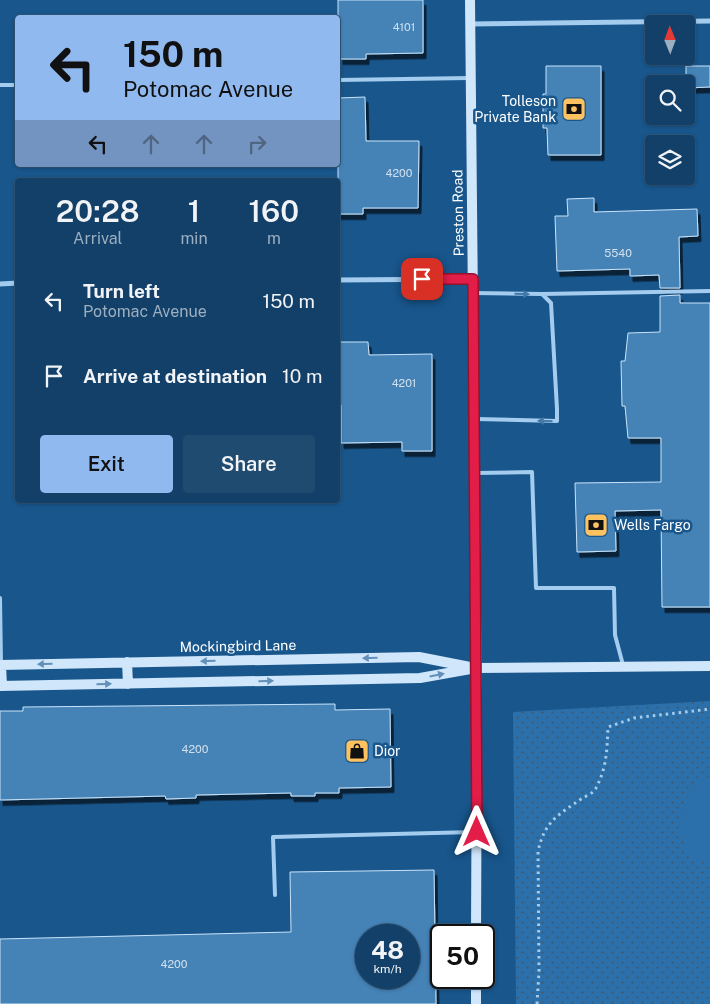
<!DOCTYPE html>
<html lang="en">
<head>
<meta charset="utf-8">
<style>
	:root { --surface:#124069; --page:#1f4b71; --text:#f1f3f6; --muted:#9cafc0; --line:#31597d; --accent:#90b9f0 }
	body { margin:0; font-family:"Public Sans",sans-serif; background:var(--page); color:var(--text); height:100vh; display:flex; flex-direction:column; font-size:19px; white-space:nowrap }
	* { box-sizing:border-box; margin:0 }
	p { font-size:16px; color:var(--muted) }
	.icon { flex:none; width:28px; height:28px; fill:none; stroke:currentColor; stroke-width:2; stroke-linecap:round; stroke-linejoin:round }
	.map { position:relative; flex:1; overflow:hidden }
	.panel { position:absolute; left:15px; top:178px; width:325px; height:325px; display:flex; flex-direction:column; background:var(--surface); border-radius:5px; box-shadow:0 1px 4px #0004,0 0 0 1px var(--line) }
	.panel>* { flex:none }
	.hud { position:absolute; left:15px; top:15px; width:325px; height:152px; border-radius:5px; box-shadow:0 1px 4px #0004,0 0 0 1px var(--line); background:#90b9f0; color:#111; overflow:hidden }
	.needle { width:32px; rotate:359deg }
	.tools { position:absolute; left:645px; top:15px; display:grid; gap:10px }
	.tools a { display:grid; place-items:center; width:50px; height:50px; border-radius:5px; background:var(--surface); box-shadow:0 1px 4px #0004,0 0 0 1px var(--line); font-size:25px }
	.speed { position:absolute; left:355px; top:924px; display:flex; gap:10px; font-size:25px; font-weight:700; text-align:center }
	.speed>* { display:grid; place-content:center; width:65px; height:65px; border-radius:50%; background:var(--surface); box-shadow:0 1px 4px #0004,0 0 0 1px var(--line); line-height:1 }
	.speed small { font-size:12px; font-weight:400 }
	.speed .limit { border:2px solid #111; border-radius:8px; background:#fff; color:#111 }
	.pin { position:absolute; display:grid; place-items:center; width:42px; height:42px; color:#fff; margin:-21px; border-radius:10px; box-shadow:0 2px 8px #0006 }
	.me { position:absolute; width:55px; margin:-28px; rotate:0deg; stroke-linejoin:round; filter:drop-shadow(0 0 4px #0008) }
	.turn { display:flex; align-items:center; gap:18px; height:105px; padding:0 25px; font-size:22px }
	.turn .icon { width:65px; height:65px; stroke-width:2.5 }
	.turn b { display:block; font-size:35px; line-height:42px }
	.lanes { display:flex; align-items:center; height:48px; padding:0 25px; background:#0003; justify-content:center; gap:25px; direction:ltr }
	.lanes .off { opacity:.35 }
	.eta { display:flex; justify-content:space-evenly; align-items:center; height:85px; text-align:center }
	.eta b { font-size:30px; font-weight:600; line-height:35px }
	.primary-button { display:flex; gap:10px; margin-top:auto; padding:10px 25px }
	.primary-button a { flex:1; height:58px; border-radius:5px; background:var(--accent); color:#111; font-size:20px; font-weight:600; line-height:58px; text-align:center }
	.primary-button a+a { background:var(--page); color:var(--text) }
	ul { padding:0; list-style:none }
	li { display:flex; align-items:center; gap:15px; height:75px; padding:0 25px }
	li div { flex:1 }
	li b { display:block; font-size:19px }
	li em { font-style:normal }
	.map>svg:first-child { display:block }
	.grass { fill:url(#grass-dots) }
	.park { fill:#2b70aa }
	.building { fill:#4582b6; stroke:#c9e4fa; fill-rule:evenodd; filter:url(#shadow) }
	.lines { fill:none; stroke-linecap:round; stroke-linejoin:round }
	.path { stroke:#a3ccee; stroke-width:3; stroke-dasharray:2.5 4; stroke-linecap:butt }
	.lane { stroke:#a3ccee; stroke-width:4 }
	.street { stroke:#a3ccee; stroke-width:5 }
	.secondary { stroke:#d0e6fa; stroke-width:10 }
	.oneway { fill:#4279a9 }
	.oneway2 { fill:#6290b8 }
	.route-casing { stroke:#92132f; stroke-width:12 }
	.route { stroke:#e11d48; stroke-width:9 }
	.labels { text-anchor:middle; stroke-width:5; stroke-linejoin:round; paint-order:stroke }
	.number-label { font-size:11px; fill:#d0e0ed }
	.poi-label { font-size:14px; fill:#fff; stroke:#18568c; text-anchor:start }
	.street-label { font-size:14px; fill:#fff; stroke:#18568c }
</style>
</head>
<body>
<div class="map">
<svg width="710" height="1004" viewBox="0 0 710 1004">
	<defs>
		<pattern id="grass-dots" width="8" height="8" patternUnits="userSpaceOnUse" patternTransform="scale(1.25)"><rect width="8" height="8" fill="#2b70aa"/><path d="M2 2h.1M6 6h.1" fill="none" stroke="#3f5a72" stroke-width="1.8" stroke-linecap="round"/></pattern>
		<filter id="shadow"><feDropShadow dx="3" dy="5.5" stdDeviation="0" flood-color="#0009"/></filter>
	</defs>
	<rect width="100%" height="100%" fill="#18568c"/>
	<path class="grass" d="M710,701V1004H516L513,712Z"/>
	<path class="park" d="M710,777V861C703,861 693,858 688,853C684,848 683,841 682,835C678,813 687,784 710,777Z"/>
	<path class="building" d="M338,0H423V53L366,54V59H340L339,20H338Z
		M546,66H601V155H548L547,128H543V94H546Z
		M686,66H710V87L686,88Z
		M365,97L366,141H419L418,208H363V214H338V98Z
		M594,198V212L697,209L698,236L679,237L680,288H660L659,275L630,276V269L557,271L555,216H568L567,199Z
		M680,295V303H710V607H662L661,510L615,511L616,551L577,552L575,483L661,482V438H628L625,406H622L621,361H625L628,333L660,332V296Z
		M338,342H368L369,355L432,354V451H402V442L341,443V405H338Z
		M335,704V710L390,709L391,787L339,788V793H315V796H291V793L196,795V798L166,799L165,796L0,800V711H23V707Z
		M434,870L436,1004H0V939L291,932L290,872ZM366,935H409V978H366Z"/>
	<g class="lines">
		<path class="path" d="M537,1004L539,971L538,851C545,821 557,816 581,799C586,796 594,793 596,788C607,767 607,749 608,727L634,718L710,709"/>
		<path class="lane" d="M338,80L470,78
			M0,85H18
			M473,293L542,294L551,303L557,409V421L476,419
			M542,294L710,291
			M476,473L532,472L536,588H614L615,635L623,665
			M0,598L1,663
			M275,895L273,837L475,832"/>
		<path class="street" d="M470,24L710,21
			M338,280L473,279
			M0,284L18,283"/>
		<path class="secondary" d="M470,0L477,715L476,935
			M127,662L128,684
			M0,665L419,657L470,667
			M1,665L2,686
			M0,686L420,678L476,668L710,666
			M476,1004V978"/>
	</g>
	<defs><path id="oneway-solid" d="M-6-.8H1V-3.2L6.5 0L1 3.2V.8H-6Z" transform="scale(1.25)"/></defs>
	<g class="oneway">
		<use href="#oneway-solid" transform="translate(522 294) rotate(1)"/>
		<use href="#oneway-solid" transform="translate(545 421) rotate(-178)"/>
	</g>
	<g class="oneway2">
		<use href="#oneway-solid" transform="translate(370 658) rotate(179)"/>
		<use href="#oneway-solid" transform="translate(208 661) rotate(179)"/>
		<use href="#oneway-solid" transform="translate(45 664) rotate(179)"/>
		<use href="#oneway-solid" transform="translate(437 675) rotate(-11)"/>
		<use href="#oneway-solid" transform="translate(266 681) rotate(-1)"/>
		<use href="#oneway-solid" transform="translate(104 684) rotate(-1)"/>
	</g>
	<g class="lines">
		<g class="route-casing">
			<path id="route" d="M422,279H473L477,832"/>
		</g>
		<use href="#route" class="route"/>
	</g>
	<defs>
		<g id="bank-square" transform="scale(1.25)"><rect x="-9" y="-9" width="18" height="18" rx="4" fill="#ffc260" stroke="#18568c"/><path d="M-6-4H6V4H-6ZM0-2.3a2.3 2.3 0 1 0 0 4.6a2.3 2.3 0 1 0 0-4.6Z" fill="#111"/></g>
		<g id="shop-square" transform="scale(1.25)"><rect x="-9" y="-9" width="18" height="18" rx="4" fill="#ffc260" stroke="#18568c"/><path d="M-5-2.5h2.3a2.7 3.5 0 0 1 5.4 0H5L5.5 6h-11ZM-1.5-2.5h3a1.5 2.3 0 0 0-3 0Z" fill="#111"/></g>
	</defs>
	<g fill-rule="evenodd">
		<use href="#bank-square" x="574" y="109"/>
		<use href="#bank-square" x="596" y="525"/>
		<use href="#shop-square" x="357" y="751"/>
	</g>
	<g class="labels">
		<g class="number-label">
			<text x="404" y="31">4101</text>
			<text x="399" y="177">4200</text>
			<text x="618" y="257">5540</text>
			<text x="404" y="387">4201</text>
			<text x="195" y="753">4200</text>
			<text x="174" y="968">4200</text>
		</g>
		<g class="poi-label">
			<text x="556" y="106" text-anchor="end">Tolleson<tspan x="556" dy="16">Private Bank</tspan></text>
			<text x="614" y="530">Wells Fargo</text>
			<text x="374" y="756">Dior</text>
		</g>
		<g class="street-label">
			<text transform="translate(458 213) rotate(-91)" y="5">Preston Road</text>
			<text transform="translate(238 646) rotate(-1)" y="5">Mockingbird Lane</text>
		</g>
	</g>
</svg>
<div class="tools">
<a><svg class="needle" viewBox="-14 -14 28 28"><path d="M0-13l5 13h-10z" fill="#e53935"/><path d="M0 13l5-13h-10z" fill="#9cafc0"/></svg></a>
<a><svg class="icon" aria-label="search" viewBox="0 0 24 24"><circle cx="10" cy="10" r="6"/><path d="M15 15l6 6"/></svg></a>
<a><svg class="icon" aria-label="layers" viewBox="0 0 24 24"><path d="M12 4l9 5-9 5-9-5zM3 14l9 5 9-5"/></svg></a>
</div>
<div class="speed"><div>48<small>km/h</small></div><div class="limit">50</div></div>
<div class="pin" style="left:422px;top:279px;background:#d93025"><svg class="icon" aria-label="arrive" viewBox="0 0 24 24"><path d="M6 21V4h12l-3 4 3 4H6"/></svg></div>
<svg class="me" style="left:477px;top:832px" viewBox="-20 -20 40 40"><path d="M0-17L14 15 0 8-14 15z" fill="#e11d48" stroke="#fff" stroke-width="4"/></svg>
<div class="hud">
<div class="turn"><svg class="icon" aria-label="left" viewBox="0 0 24 24"><path d="M17 20v-9H6M10 6l-5 5 5 5"/></svg><div><b>150 m</b>Potomac Avenue</div></div>
<div class="lanes"><svg class="icon" aria-label="left" viewBox="0 0 24 24"><path d="M17 20v-9H6M10 6l-5 5 5 5"/></svg><svg class="icon off" aria-label="ahead" viewBox="0 0 24 24"><path d="M12 20V5M6 11l6-6 6 6"/></svg><svg class="icon off" aria-label="ahead" viewBox="0 0 24 24"><path d="M12 20V5M6 11l6-6 6 6"/></svg><svg class="icon off" aria-label="right" viewBox="0 0 24 24"><path d="M7 20v-9h11M14 6l5 5-5 5"/></svg></div>
</div>
<section class="panel">
<div class="eta">
<div><b>20:28</b><p>Arrival</p></div>
<div><b>1</b><p>min</p></div>
<div><b>160</b><p>m</p></div>
</div>
<ul>
<li><svg class="icon" aria-label="left" viewBox="0 0 24 24"><path d="M17 20v-9H6M10 6l-5 5 5 5"/></svg><div><b>Turn left</b><p>Potomac Avenue</p></div><em>150 m</em></li>
<li><svg class="icon" aria-label="arrive" viewBox="0 0 24 24"><path d="M6 21V4h12l-3 4 3 4H6"/></svg><div><b>Arrive at destination</b></div><em>10 m</em></li>
</ul>
<div class="primary-button"><a>Exit</a><a>Share</a></div>
</section>
</div>
</body>
</html>
